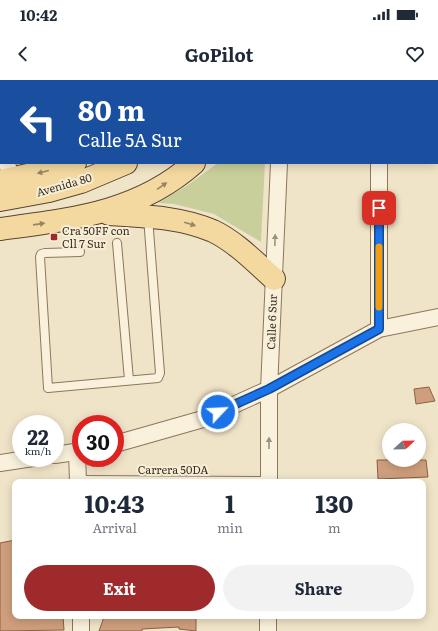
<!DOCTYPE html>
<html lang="en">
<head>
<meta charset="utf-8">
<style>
	:root { --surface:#fff; --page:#f2f2f3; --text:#1f2937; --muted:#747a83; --accent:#9e2a2b }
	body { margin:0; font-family:Literata,serif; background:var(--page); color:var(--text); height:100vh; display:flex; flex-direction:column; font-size:15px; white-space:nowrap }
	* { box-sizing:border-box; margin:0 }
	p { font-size:13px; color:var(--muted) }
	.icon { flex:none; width:22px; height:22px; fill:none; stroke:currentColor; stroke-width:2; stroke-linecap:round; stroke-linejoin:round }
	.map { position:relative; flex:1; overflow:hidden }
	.drawer { position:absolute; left:12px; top:399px; width:414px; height:140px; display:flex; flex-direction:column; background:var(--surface); border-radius:8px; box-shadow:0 2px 10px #0003 }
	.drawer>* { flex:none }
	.guide { position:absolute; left:0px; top:0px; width:438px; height:84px; box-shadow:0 2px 10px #0003; background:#1a4fa0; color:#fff; overflow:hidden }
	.needle { width:26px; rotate:68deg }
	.controls { position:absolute; left:382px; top:343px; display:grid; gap:8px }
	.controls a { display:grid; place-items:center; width:44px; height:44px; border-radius:50%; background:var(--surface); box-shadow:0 2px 10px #0003; font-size:20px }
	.speed { position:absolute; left:12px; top:335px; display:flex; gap:8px; font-size:20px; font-weight:700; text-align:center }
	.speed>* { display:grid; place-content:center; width:52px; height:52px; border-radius:50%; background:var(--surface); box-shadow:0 2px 10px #0003; line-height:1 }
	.speed small { font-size:10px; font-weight:400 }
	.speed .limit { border:6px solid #d22; background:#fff; color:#111 }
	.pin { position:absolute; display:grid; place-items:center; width:34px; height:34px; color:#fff; margin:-17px; border-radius:8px; box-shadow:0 2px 6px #0006 }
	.me { position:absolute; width:44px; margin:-22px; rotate:65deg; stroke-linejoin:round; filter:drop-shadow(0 0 3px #0008) }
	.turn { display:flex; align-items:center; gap:14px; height:84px; padding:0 12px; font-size:18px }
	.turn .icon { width:52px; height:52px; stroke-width:2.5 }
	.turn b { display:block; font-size:28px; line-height:34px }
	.eta { display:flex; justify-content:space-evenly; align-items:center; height:68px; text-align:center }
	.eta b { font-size:24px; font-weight:700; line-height:28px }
	.button { display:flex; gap:8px; margin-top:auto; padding:8px 12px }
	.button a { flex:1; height:46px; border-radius:24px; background:var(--accent); color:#fff; font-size:16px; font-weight:700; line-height:46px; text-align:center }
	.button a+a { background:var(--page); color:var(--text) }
	.status { display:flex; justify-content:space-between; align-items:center; height:28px; padding:0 20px; background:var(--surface); direction:ltr }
	.status svg { height:11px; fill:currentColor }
	header { display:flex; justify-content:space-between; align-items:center; height:52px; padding:0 12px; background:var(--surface); font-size:18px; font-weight:700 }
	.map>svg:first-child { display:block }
	.green { fill:#c9cf9b }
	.building { fill:#cf9f7d; stroke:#8d5f41 }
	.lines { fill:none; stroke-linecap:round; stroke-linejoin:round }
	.lane-casing { stroke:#8d765c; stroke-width:10 }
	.street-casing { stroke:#8d765c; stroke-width:18 }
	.primary-casing { stroke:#5b4430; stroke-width:24 }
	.lane { stroke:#faf1dc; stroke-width:8 }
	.street { stroke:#faf1dc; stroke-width:16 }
	.primary { stroke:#f3d9a0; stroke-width:22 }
	.oneway { fill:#988460 }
	.oneway2 { fill:#9c907e }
	.route-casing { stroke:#114b97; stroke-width:10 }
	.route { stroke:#1a73e8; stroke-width:7 }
	.slow { stroke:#f59e0b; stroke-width:7 }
	.poi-dot { fill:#9e2a2b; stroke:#f7eed8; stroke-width:1.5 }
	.labels { text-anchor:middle; stroke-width:4; stroke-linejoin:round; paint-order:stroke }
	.street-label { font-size:11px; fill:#3d2e20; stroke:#f7eed8 }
	.poi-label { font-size:11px; fill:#3d2e20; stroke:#f7eed8; text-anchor:start }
</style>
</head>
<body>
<div class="status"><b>10:42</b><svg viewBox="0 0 49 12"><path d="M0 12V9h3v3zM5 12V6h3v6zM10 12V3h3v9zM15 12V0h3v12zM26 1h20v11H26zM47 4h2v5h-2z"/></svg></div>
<header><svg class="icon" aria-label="back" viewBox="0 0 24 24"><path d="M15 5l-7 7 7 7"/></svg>GoPilot<svg class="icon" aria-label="heart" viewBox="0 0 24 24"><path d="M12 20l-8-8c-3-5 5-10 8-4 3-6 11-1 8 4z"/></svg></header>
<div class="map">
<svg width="438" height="551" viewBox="0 0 438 551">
	<rect width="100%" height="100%" fill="#f0e4c8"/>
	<path class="green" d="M218,83H265L261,162L214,134L174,124L158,123L185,107Z"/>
	<path class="building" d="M429,307L435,321L416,324L414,309Z
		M377,380H426L428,397L378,399Z
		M15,460V536H63L64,550L0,551V463Z
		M196,536V551L179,549V547L142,549V551H99L104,537Z"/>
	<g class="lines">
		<g class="lane-casing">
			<path id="lane" d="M117,163L129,300
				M80,172L45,173L41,174L40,177L48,308L158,298L160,293L148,137
				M78,400L269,401"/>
		</g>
		<g class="street-casing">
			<path id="street" d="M282,1V0
				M380,1V0
				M437,27H438
				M0,46L1,51
				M7,83L13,108
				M379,249V83
				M115,364L203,339L269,309L379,249L438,237
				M77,372L78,402
				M55,375L81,371
				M0,383L33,378
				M269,402V309L279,83
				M81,536V551
				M268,551V536"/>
		</g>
		<g class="primary-casing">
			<path id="primary" d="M194,1L195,0
				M224,1V0
				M260,1V0
				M0,101L46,91L75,83
				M0,120L49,111L81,102L126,83
				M109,134C144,136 181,137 213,151C236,162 255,182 274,199
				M0,149C72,139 138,133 194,83"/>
		</g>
		<use href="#lane" class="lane"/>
		<use href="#street" class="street"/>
		<use href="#primary" class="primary"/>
	</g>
	<defs><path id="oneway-solid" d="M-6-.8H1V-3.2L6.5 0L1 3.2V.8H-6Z"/></defs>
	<g class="oneway">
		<use href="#oneway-solid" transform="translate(43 92) rotate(166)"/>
		<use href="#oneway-solid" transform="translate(162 106) rotate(-34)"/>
		<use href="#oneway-solid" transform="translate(39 144) rotate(-8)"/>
		<use href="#oneway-solid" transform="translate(190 144) rotate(17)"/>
	</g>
	<g class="oneway2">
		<use href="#oneway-solid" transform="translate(275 160) rotate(-88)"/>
		<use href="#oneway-solid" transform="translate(269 363) rotate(-90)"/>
	</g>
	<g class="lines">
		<g class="route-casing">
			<path id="route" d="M218,332L269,309L379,249V128"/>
		</g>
		<use href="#route" class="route"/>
		<path class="slow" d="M379,167V227"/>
	</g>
	<rect class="poi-dot" x="50" y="153" width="8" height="8" rx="2"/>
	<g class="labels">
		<g class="street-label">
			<text transform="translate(64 105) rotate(-16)" y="4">Avenida 80</text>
			<text transform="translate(272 242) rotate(-88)" y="4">Calle 6 Sur</text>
			<text x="173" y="394">Carrera 50DA</text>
		</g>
		<g class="poi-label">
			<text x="62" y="155">Cra 50FF con<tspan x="62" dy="13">Cll 7 Sur</tspan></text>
		</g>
	</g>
</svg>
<div class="controls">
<a><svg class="needle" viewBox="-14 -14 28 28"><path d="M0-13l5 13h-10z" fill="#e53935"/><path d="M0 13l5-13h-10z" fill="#747a83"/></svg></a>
</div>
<div class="speed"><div>22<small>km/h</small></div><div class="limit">30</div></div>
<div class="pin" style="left:379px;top:128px;background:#d93025"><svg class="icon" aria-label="arrive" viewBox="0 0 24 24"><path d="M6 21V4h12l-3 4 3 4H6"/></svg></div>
<svg class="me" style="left:218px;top:332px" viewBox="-20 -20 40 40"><circle r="17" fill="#1a73e8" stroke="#fff" stroke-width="3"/><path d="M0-11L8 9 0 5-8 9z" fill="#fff"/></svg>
<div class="guide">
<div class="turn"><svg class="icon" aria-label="left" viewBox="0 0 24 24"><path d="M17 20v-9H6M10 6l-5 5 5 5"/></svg><div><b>80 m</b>Calle 5A Sur</div></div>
</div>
<section class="drawer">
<div class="eta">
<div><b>10:43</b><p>Arrival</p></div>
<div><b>1</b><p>min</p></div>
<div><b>130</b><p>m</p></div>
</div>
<div class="button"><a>Exit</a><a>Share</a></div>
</section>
</div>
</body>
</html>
